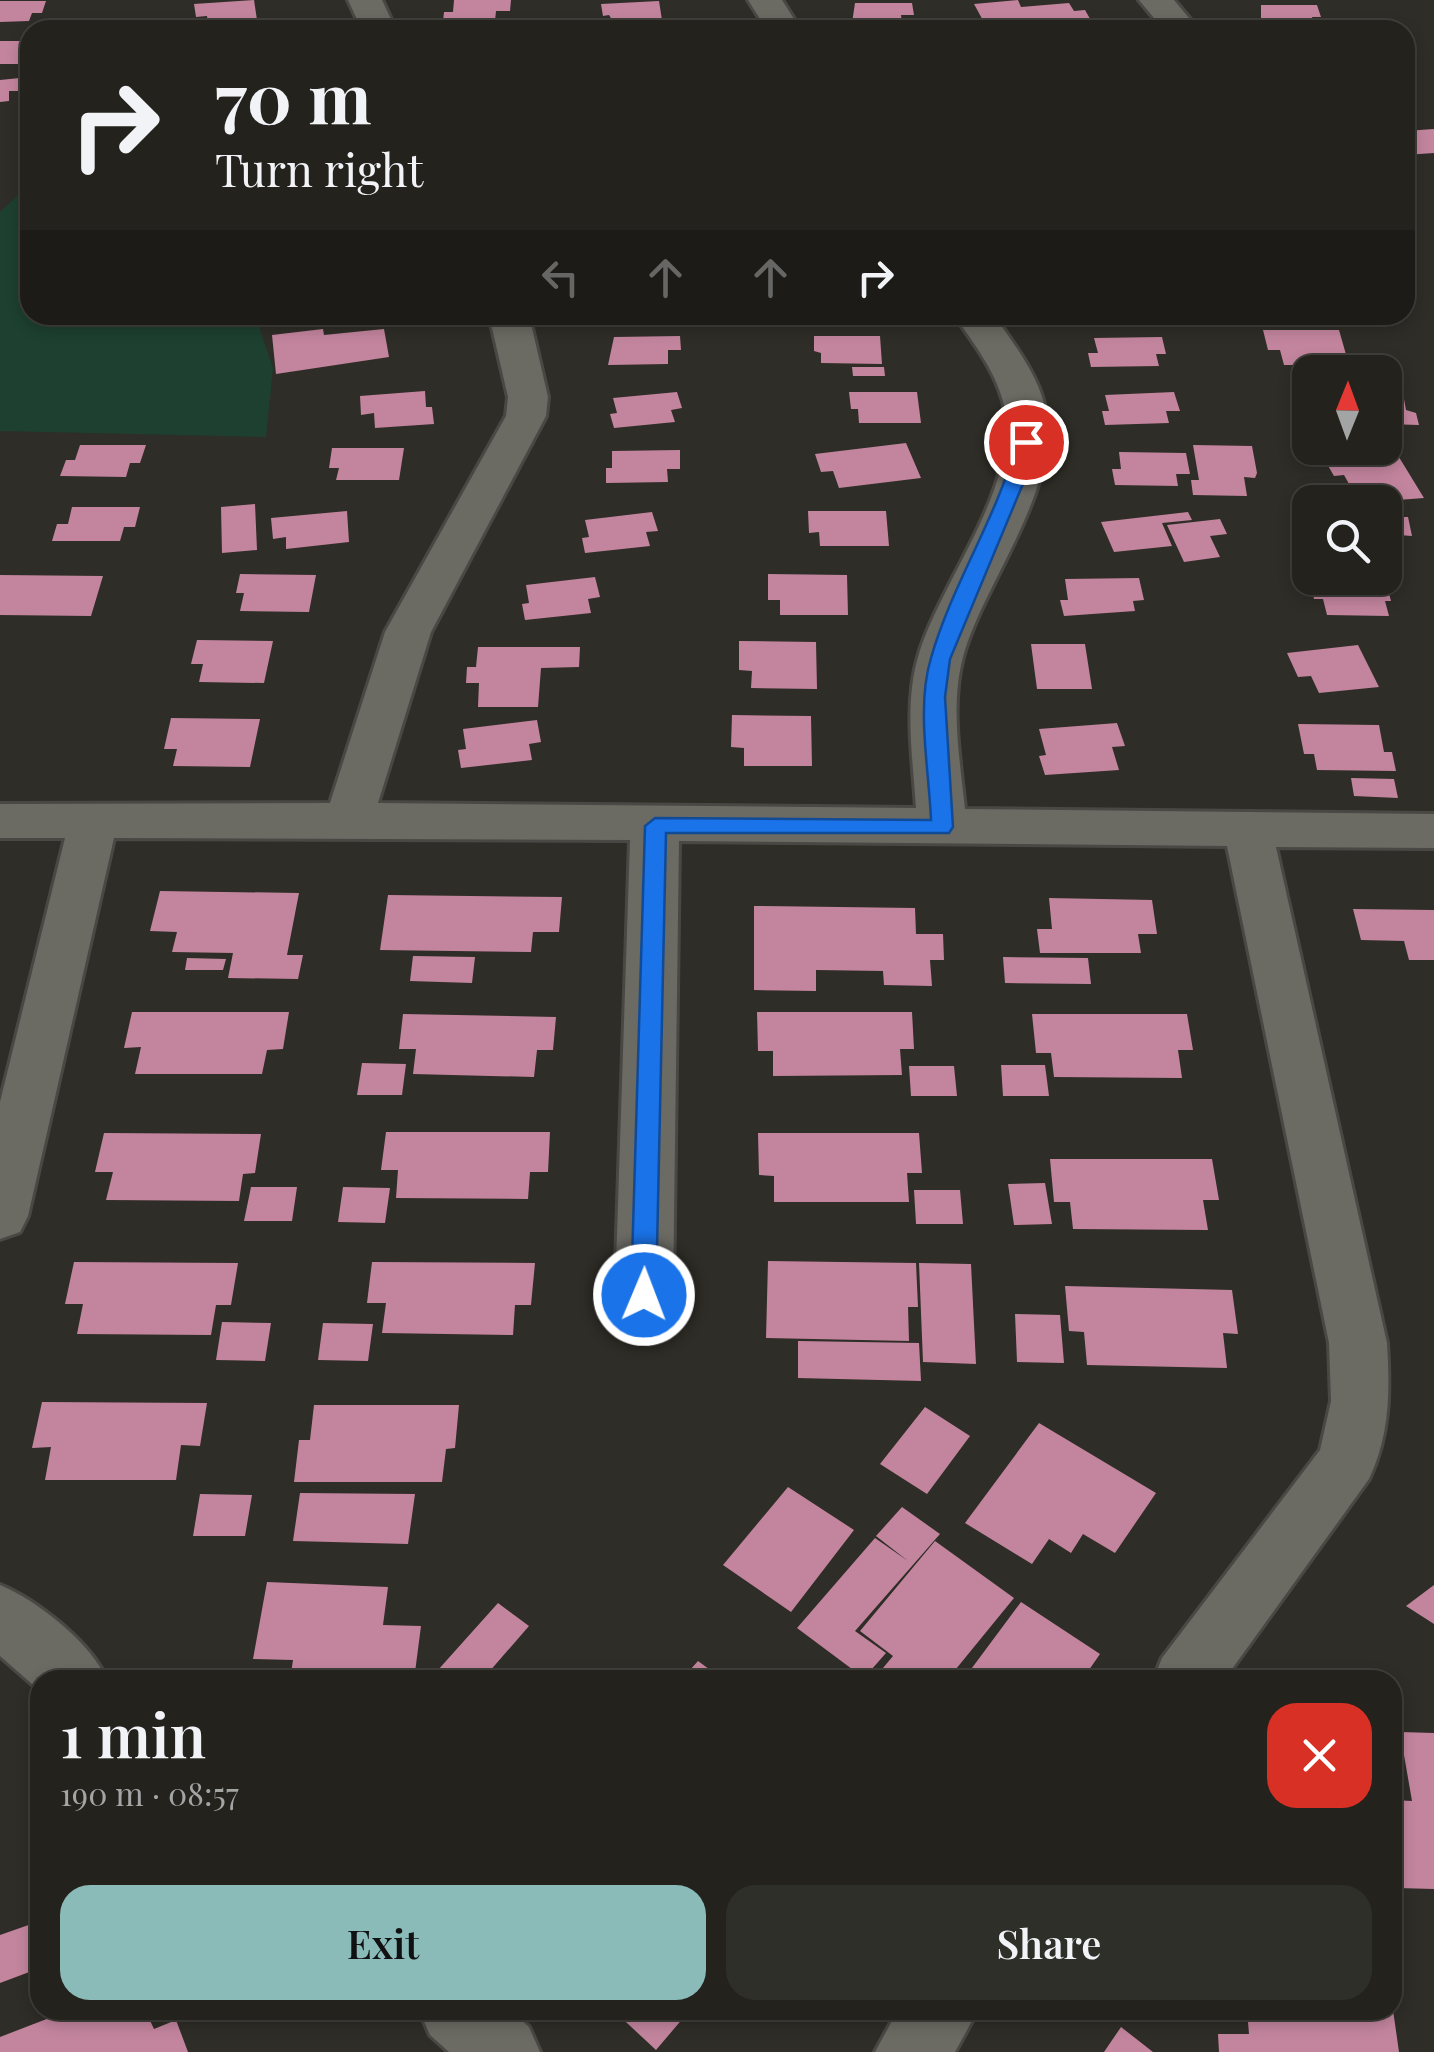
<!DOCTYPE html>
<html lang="en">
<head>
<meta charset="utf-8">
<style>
	:root { --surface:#23221d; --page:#2f2f2a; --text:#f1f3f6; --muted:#a3a4a4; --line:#403f3b; --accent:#8bbbb9 }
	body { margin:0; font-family:"Playfair Display",serif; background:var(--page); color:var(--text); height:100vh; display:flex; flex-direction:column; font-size:38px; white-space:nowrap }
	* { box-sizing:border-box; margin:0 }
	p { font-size:32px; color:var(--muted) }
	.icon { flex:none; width:55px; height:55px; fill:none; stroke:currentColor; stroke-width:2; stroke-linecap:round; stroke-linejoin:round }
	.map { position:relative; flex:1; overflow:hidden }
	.sheet { position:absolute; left:30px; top:1670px; width:1372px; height:350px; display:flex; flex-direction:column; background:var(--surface); border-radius:30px; box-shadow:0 5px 15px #0003,0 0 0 2px var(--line) }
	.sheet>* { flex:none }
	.top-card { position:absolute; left:20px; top:20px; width:1395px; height:305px; border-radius:30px; box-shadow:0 5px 15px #0003,0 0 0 2px var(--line); background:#23221d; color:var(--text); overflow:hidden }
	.needle { width:65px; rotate:1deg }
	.tools { position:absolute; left:1292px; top:355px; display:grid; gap:20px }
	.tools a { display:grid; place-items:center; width:110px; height:110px; border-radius:20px; background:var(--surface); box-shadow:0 5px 15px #0003,0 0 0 2px var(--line); font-size:50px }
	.pin { position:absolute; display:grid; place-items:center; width:85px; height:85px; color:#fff; margin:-42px; border:5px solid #fff; border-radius:50%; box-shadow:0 2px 10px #0007 }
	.me { position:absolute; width:110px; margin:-55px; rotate:1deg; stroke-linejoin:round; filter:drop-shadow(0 0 8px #0008) }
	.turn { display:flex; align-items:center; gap:35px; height:210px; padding:0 30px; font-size:45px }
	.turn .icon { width:130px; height:130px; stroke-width:2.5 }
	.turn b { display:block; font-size:70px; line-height:85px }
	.lanes { display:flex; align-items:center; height:95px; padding:0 30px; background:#0003; justify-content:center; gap:50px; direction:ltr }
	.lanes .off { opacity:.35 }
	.round { display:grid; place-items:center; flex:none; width:105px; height:105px; border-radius:30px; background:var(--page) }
	.overview { display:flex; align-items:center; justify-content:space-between; height:170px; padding:0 30px }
	h1 { font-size:60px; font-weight:600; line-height:75px }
	.button { display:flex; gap:20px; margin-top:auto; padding:20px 30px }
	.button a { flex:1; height:115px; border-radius:30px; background:var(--accent); color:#111; font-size:40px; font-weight:600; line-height:115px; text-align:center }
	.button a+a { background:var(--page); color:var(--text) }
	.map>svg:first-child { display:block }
	.green { fill:#1d4030 }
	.building { fill:#c3859e }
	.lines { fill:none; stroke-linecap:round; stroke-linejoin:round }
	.street-casing { stroke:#4a4844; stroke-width:6 }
	.street { fill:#6b6a63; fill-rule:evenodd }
	.route { fill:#1a73e8; stroke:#114b97; stroke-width:2.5 }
</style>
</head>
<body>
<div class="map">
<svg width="1434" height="2052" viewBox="0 0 1434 2052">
	<rect width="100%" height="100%" fill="#2f2d27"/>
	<path class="green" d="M30,184V315H255L273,368L266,437L0,431V212Z"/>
	<path class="building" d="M254,0L257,20L208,25L207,16L196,17L194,4Z
		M454,0H511L510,11H496L495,21H443L444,12H453Z
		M1018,0L1021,7L1069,3L1074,11L1085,10L1093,24L1039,29L1037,25L986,26L974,4Z
		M0,1H46L42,13H32L29,21L0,22Z
		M659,1L662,20L614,23L609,15L603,16L601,4Z
		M855,3H912L914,15H901L902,23H852Z
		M1261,5H1317L1321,17H1312L1315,26H1261Z
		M0,41H30L24,64H0Z
		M20,78L19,91H9V101L0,102V80Z
		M1434,129V153L1405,155V131Z
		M323,329L324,335L384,329L389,357L276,374L272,335Z
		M1263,330H1339L1349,365H1284L1280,350H1268Z
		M680,336L681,350H668V364L608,365L614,337Z
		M814,336H880L882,364L821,363V353L814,351Z
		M1162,337L1166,354H1156L1159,366L1091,367L1088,353H1098L1094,338Z
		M852,367H884L885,376H853Z
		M425,391L426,407H432L434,424L375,428L374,413L361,415L360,396Z
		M677,392L682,408L671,410L675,422L614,428L610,414L617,413L613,398Z
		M849,392H917L921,423H859L858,409H851Z
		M1174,392L1180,411H1166L1169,423L1105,425L1102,411H1109L1105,395Z
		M1385,399H1404L1406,410L1416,413L1419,425L1385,424Z
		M906,443L921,478L839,488L833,471L821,472L815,454Z
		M80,445H146L140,463H130L126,477L60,476L66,460H75Z
		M1193,445L1252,446L1257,473L1255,478L1244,477L1247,496L1193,495L1191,480H1199Z
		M332,448H404L399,480H336L339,468H329Z
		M1394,449L1424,498L1372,502L1365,490L1353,491L1344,475L1334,476L1323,457Z
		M680,450V469H667L668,482L606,483V468H612V451Z
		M1119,452L1186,453L1190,474H1176L1178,486L1115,485L1112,469H1121Z
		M255,504L257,550L222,553L221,507Z
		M72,507H140L135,527H124L120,541H52L57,524H68Z
		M347,511L349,542L286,549V537L273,539L271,518Z
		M808,511H886L889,546H820L819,532L809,533Z
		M652,512L658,531L646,532L650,546L585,553L582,538L589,537L585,520Z
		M1188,512L1192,520L1162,523L1172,546L1114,552L1101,522Z
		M1385,517H1408L1412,536L1399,535L1402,552H1385Z
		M1220,519L1227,534L1210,536L1220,557L1184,562L1167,525Z
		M240,574L316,575L309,612L240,611L244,593H236Z
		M768,574L847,575L848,615H780V600H768Z
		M0,575L103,576L91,616L0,615Z
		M595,577L600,597L588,599L591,613L525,620L522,604L529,603L526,585Z
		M1139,578L1144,600L1133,601L1135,611L1064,616L1060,600H1068L1065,579Z
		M1310,578H1385L1391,601H1385L1389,616L1327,615L1323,599H1314Z
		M197,640L273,641L264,683L199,682L203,664H191Z
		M739,641L816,642L817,689L751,688L752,671L739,670Z
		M1031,644H1085L1092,689H1037Z
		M1358,645L1379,687L1319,693L1311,676L1298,677L1287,653Z
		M478,647H580L579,667L541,668L538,707H478L479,683H466L467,667H476Z
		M732,715L811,716L812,766H744V748L731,747Z
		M171,718L260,719L250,767L173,766L177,749H164Z
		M537,720L541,742L529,744L532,760L461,768L458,750L466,749L463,729Z
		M1117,723L1125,746L1112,747L1119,770L1045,775L1039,756L1046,755L1039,729Z
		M1298,724L1379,725L1384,752H1392L1396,771L1317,770L1314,754H1304Z
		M1351,778L1394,779L1398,798L1354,796Z
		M160,891L299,893L287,955H303L298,979L228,978L233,953L172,952L177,932L150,931Z
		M388,895L562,897L559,932H533L531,952L380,950Z
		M1049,898L1152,900L1157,934H1138L1141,953H1040L1037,929H1052Z
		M754,906L915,908L916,934H943L944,960H930L932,986L884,985L883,971L816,970V991L754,990Z
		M1353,909L1434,910V960H1409L1404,941L1361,940Z
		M413,956L475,957L472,983L410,981Z
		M1003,957L1088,958L1091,984L1005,983Z
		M187,958L226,959L223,970H185Z
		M132,1012H289L283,1049L267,1050L262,1074H135L141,1047L124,1048Z
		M757,1012H912L914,1049H900L902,1075L773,1076V1051H758Z
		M403,1014L556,1017L553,1050H537L534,1077L413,1074L416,1049H399Z
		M1032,1014H1187L1193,1050H1178L1182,1078L1054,1077L1051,1053H1036Z
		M362,1063L406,1064L402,1095H357Z
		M1001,1065H1045L1049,1096H1003Z
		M909,1066H954L957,1096H911Z
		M386,1132H550L548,1172H530L528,1199L396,1198L398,1170H381Z
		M104,1133L261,1134L255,1173L243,1174L239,1201L106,1200L113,1172H95Z
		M758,1133H919L922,1173H907L909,1202H774V1176L759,1175Z
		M1050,1159H1212L1219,1200H1203L1208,1230L1073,1229L1070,1202H1054Z
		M1045,1183L1052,1224L1014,1225L1008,1184Z
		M251,1187H297L292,1221H244Z
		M343,1187L390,1188L385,1223L338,1222Z
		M914,1190H960L963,1224H916Z
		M768,1261L916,1263L918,1307H908L909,1341L766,1338Z
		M74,1262L238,1263L231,1305H216L211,1335L77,1334L83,1304H65Z
		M372,1262L535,1263L531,1305H515L513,1335L382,1333L386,1303H367Z
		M919,1263L971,1264L976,1364L923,1362Z
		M1065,1286L1232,1290L1238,1334L1223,1333L1227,1368L1087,1365L1084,1332L1069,1331Z
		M1015,1314L1060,1315L1064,1363L1017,1362Z
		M222,1322L271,1323L265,1361L216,1360Z
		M323,1323L373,1324L368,1361L318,1360Z
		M798,1341L919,1343L921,1381L798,1378Z
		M42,1402L207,1403L200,1446L181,1445L176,1480H45L51,1447L32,1448Z
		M314,1405H459L455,1448L446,1449L442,1482H294L299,1440H310Z
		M925,1407L970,1436L927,1494L880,1464Z
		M1039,1423L1156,1493L1115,1553L1083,1534L1071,1553L1049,1539L1032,1564L965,1523Z
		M788,1487L854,1530L791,1612L723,1565Z
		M300,1493L415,1494L408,1544L293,1541Z
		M200,1494L252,1495L245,1536H193Z
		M902,1507L940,1534L855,1631L886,1653L864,1678L797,1628L875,1538L908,1561L876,1536Z
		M935,1541L1014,1598L947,1680H873L893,1656L860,1631Z
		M267,1582L388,1587L383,1625L421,1626L414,1680H290L293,1660L253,1659Z
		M1434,1585V1624L1406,1606Z
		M1021,1602L1100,1654L1082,1680H963Z
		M498,1603L529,1626L482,1680H429Z
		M698,1661L724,1680H681Z
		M1400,1732L1434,1733V1889L1397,1888L1392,1800L1412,1801Z
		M40,1921V1968L0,1983V1935Z
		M70,2010H145L154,2029L176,2020L188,2052H0V2037Z
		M613,2010H690L656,2050Z
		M1247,2010H1393L1399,2052H1219L1218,2034H1249Z
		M1121,2027L1153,2052H1104Z"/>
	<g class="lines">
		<g class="street-casing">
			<path id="street" d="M348,0H382L396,30H362Z
				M748,0H782L801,30H767Z
				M1139,0H1174L1199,30H1164Z
				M489,315H529L548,397L546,416L431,632L378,803L916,808C913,759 904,705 918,657C940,580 1024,483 1003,401C994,369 973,342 954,315H994C1012,342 1034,369 1043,400C1067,482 984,580 963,657C950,706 960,760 965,809L1434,814V848L1276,847L1387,1343C1390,1391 1390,1435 1369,1479L1224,1680H1153L1162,1658L1320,1450L1331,1401L1329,1343L1227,846L679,841L673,1295L664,1312L644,1319L624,1312L615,1295L630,840L114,838L28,1216L20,1232L0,1239V1102L65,838H0V804L330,803L385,632L506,416L508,397Z
				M0,1585C37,1600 92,1644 107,1680H40V1691L0,1656Z
				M419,2010H510L529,2027L540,2052H449L430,2035Z
				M898,2010H978L955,2052H875Z"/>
		</g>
		<use href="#street" class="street"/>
	</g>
	<path class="route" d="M1026,437L1034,442L1025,479L950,659L945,697L953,827L949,833H666L656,1295L653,1302L644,1305L635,1302L631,1295L645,826L655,818L931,820C929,769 916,707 931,658C952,584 997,518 1017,442Z"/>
</svg>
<div class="tools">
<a><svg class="needle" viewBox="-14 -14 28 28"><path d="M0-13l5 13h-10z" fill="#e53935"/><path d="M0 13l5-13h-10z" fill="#a3a4a4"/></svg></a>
<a><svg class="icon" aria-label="search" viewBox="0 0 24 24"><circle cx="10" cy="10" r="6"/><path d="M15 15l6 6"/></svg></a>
</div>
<div class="pin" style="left:1026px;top:442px;background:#d93025"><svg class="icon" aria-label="arrive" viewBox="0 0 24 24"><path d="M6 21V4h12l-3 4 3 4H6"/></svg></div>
<svg class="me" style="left:644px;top:1295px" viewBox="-20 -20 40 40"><circle r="17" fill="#1a73e8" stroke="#fff" stroke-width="3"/><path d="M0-11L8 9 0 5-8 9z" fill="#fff"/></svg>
<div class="top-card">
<div class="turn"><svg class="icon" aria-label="right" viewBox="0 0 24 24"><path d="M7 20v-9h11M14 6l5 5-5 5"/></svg><div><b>70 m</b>Turn right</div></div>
<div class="lanes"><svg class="icon off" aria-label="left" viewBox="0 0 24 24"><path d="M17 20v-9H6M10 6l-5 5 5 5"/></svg><svg class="icon off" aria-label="ahead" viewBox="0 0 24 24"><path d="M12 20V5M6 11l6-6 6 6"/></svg><svg class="icon off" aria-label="ahead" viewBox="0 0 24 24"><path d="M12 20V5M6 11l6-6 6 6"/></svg><svg class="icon" aria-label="right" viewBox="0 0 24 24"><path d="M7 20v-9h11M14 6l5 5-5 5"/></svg></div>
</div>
<section class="sheet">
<div class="overview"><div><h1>1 min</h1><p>190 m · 08:57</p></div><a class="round" style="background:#d93025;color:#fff"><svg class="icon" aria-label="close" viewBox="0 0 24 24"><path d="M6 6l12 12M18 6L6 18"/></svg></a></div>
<div class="button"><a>Exit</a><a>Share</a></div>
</section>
</div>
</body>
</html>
